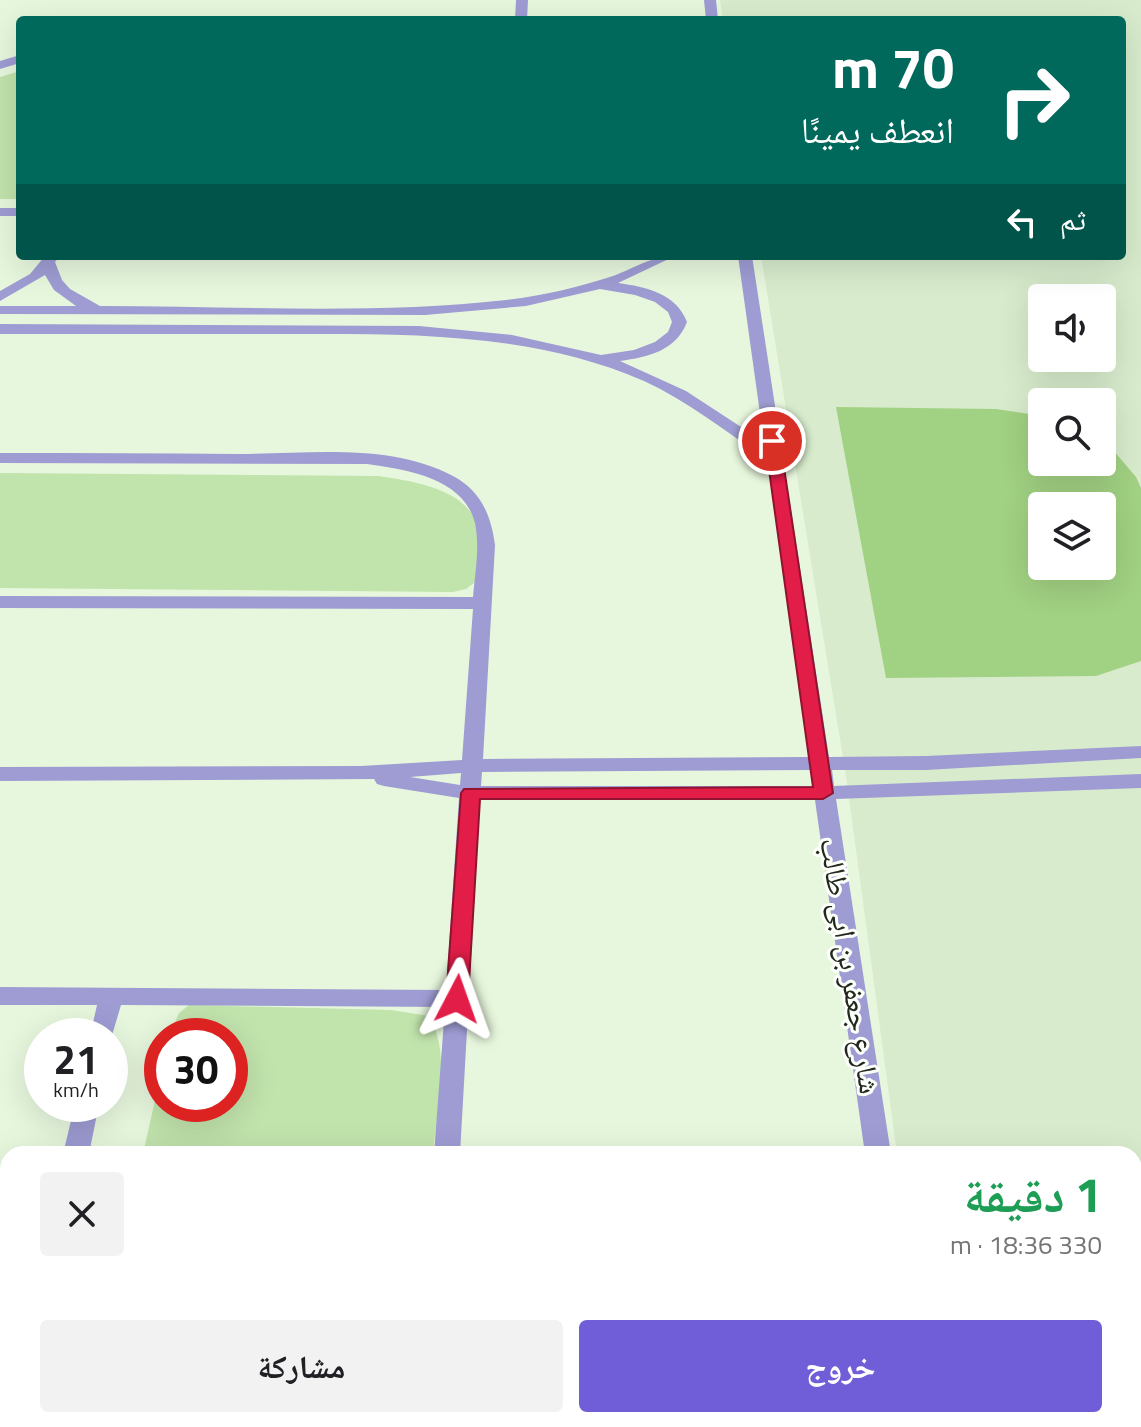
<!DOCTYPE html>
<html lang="ar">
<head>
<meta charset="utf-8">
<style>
	:root { --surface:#fff; --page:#f2f2f2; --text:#202124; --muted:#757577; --accent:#705ed8 }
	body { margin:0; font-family:"Titillium Web","Noto Naskh Arabic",sans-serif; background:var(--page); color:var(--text); direction:rtl; height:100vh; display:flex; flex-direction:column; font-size:30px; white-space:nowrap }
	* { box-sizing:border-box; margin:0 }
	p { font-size:26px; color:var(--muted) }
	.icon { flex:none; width:44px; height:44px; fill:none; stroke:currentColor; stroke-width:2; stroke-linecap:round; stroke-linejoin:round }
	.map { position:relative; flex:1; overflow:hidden; direction:ltr }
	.drawer { position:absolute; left:0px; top:1146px; width:1142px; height:282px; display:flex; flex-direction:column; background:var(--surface); border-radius:24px 24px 0 0; box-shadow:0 8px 32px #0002; direction:rtl }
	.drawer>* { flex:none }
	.banner { position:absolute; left:16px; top:16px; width:1110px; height:244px; border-radius:8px; box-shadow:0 8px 32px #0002; direction:rtl; background:#00695c; color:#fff; overflow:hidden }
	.buttons { position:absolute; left:1028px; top:284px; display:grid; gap:16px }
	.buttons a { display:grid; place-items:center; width:88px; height:88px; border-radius:8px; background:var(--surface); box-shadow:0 8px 32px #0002; font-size:40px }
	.speed { position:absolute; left:24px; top:1018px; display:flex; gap:16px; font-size:40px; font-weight:700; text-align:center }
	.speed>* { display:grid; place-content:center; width:104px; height:104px; border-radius:50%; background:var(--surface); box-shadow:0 8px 32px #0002; line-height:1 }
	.speed small { font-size:20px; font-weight:400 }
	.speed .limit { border:12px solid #d22; background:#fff; color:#111 }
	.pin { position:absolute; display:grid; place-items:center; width:68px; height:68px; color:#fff; margin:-34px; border:4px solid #fff; border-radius:50%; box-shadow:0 2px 8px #0007 }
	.me { position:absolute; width:88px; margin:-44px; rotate:4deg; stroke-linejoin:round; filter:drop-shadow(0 0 6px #0008) }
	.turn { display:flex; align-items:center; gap:28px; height:168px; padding:0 40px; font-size:36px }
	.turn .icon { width:104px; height:104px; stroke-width:2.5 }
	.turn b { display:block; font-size:56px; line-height:68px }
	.then { display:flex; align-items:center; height:76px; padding:0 40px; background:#0003; gap:16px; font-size:30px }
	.round { display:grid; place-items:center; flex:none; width:84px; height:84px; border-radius:8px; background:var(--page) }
	.summary { display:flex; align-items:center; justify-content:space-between; height:136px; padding:0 40px }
	h1 { font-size:48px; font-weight:700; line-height:60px; color:#1e9e55 }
	.cta { display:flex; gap:16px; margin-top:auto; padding:16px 40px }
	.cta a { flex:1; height:92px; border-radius:8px; background:var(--accent); color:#fff; font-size:32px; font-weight:700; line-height:92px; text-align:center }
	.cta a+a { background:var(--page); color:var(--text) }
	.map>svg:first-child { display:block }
	.built { fill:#d8eccd; fill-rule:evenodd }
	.green { fill:#c1e3ac }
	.building { fill:#a1d182; fill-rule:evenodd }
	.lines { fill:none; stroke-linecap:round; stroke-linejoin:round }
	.minor { fill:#9e9cd3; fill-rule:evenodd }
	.route { fill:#e11d48; stroke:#92132f; stroke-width:2 }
	.labels { text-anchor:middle; stroke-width:6; stroke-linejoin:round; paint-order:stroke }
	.street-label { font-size:30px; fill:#23281f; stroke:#fcfffa }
</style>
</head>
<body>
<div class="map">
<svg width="1141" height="1427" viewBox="0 0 1141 1427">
	<rect width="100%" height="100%" fill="#e7f7dd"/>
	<path class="built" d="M720,0H1141V1427H933L932,1420H1134V1154H897L846,776L761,256H1122V20H723ZM1042,298H1102V358H1042ZM1042,402H1102V462H1042ZM1042,506H1102V566H1042Z"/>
	<path class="green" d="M20,71V199H0V77Z
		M0,473L379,476C416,482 474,489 480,536C482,550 478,566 478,580L466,589L453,592L0,588Z
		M189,1005L391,1010L429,1016C452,1054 436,1112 433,1154H143L162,1069V1104H230V1036H169L179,1013Z
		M84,1420H409L408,1427H83Z"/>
	<path class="building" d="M836,407L996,409L1042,416V462H1102V437L1136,477L1141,488V661L1096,676L886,678ZM1042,506H1102V566H1042Z"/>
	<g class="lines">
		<path class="minor" d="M516,0H528L527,20H515Z
			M704,0H716L718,20H706Z
			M20,55V63L0,69V61Z
			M0,208H20V216H0Z
			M45,256H60L55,262L62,280L70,289L100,306C235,306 373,315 506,300C543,296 578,287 613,276C635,268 651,256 675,256L618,283C646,287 676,293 687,322C676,351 648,357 620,361L686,391L764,442L738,256H752L829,757L926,756L1141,746V758L926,770H832L834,786L1141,774V788L836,799L891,1154H865L815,800H480L460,1154H434L445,1007L121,1005L110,1042V1036H90L97,1005H0V987L446,990L459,798L384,786L377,784L374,779L0,781V767L361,766L462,760L473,609L0,608V596L473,597C475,574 480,547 475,523C463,477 406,470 367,464L0,463V453C79,453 158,453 237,454C306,454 390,442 453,476C481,491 491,515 495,545L483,759L809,757L767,459C726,432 688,401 644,381C528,330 397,334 273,334C182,334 91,334 0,334V324L419,326L512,335L601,355L634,350L655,342L668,332L672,322L668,312L655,302L635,295L600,289L526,306L425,315L0,314V306H76L54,290L45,275L0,301V291L30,274ZM811,770L813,786H481L482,772ZM461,773L460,785L410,777Z
			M75,1104H99L89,1154H63Z
			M8,1410V1420H29L27,1427H0L1,1420Z
			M413,1420H441L440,1427H412Z
			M901,1420H929L930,1427H902Z"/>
	</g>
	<path class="route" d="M772,436L780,441L833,793L823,799H480L468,999L465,1004H450L446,999L461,793L464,789L813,787L765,441Z"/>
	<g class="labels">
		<g class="street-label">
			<text transform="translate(850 966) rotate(81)" y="10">شارع جعفر بن ابى طالب</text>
		</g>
	</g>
</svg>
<div class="buttons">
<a><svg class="icon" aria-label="sound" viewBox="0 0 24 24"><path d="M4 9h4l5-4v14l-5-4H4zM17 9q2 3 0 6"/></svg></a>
<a><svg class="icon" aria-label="search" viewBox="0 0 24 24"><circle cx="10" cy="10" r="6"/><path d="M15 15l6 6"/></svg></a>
<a><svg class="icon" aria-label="layers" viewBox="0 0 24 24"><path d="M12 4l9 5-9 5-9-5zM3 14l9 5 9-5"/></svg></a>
</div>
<div class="speed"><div>21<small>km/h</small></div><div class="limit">30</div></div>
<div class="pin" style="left:772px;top:441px;background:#d93025"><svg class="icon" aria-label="arrive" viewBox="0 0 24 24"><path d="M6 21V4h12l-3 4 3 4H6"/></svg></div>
<svg class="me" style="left:457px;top:999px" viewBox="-20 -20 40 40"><path d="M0-17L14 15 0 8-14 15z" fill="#e11d48" stroke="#fff" stroke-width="4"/></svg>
<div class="banner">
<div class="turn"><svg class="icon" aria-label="right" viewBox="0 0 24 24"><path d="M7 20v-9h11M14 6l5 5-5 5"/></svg><div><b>70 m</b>انعطف يمينًا</div></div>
<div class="then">ثم<svg class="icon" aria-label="left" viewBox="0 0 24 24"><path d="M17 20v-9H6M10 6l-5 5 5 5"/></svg></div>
</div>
<section class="drawer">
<div class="summary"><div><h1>1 دقيقة</h1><p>330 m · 18:36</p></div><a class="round"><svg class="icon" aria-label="close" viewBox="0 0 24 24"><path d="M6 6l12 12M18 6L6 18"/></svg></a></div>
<div class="cta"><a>خروج</a><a>مشاركة</a></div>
</section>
</div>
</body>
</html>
